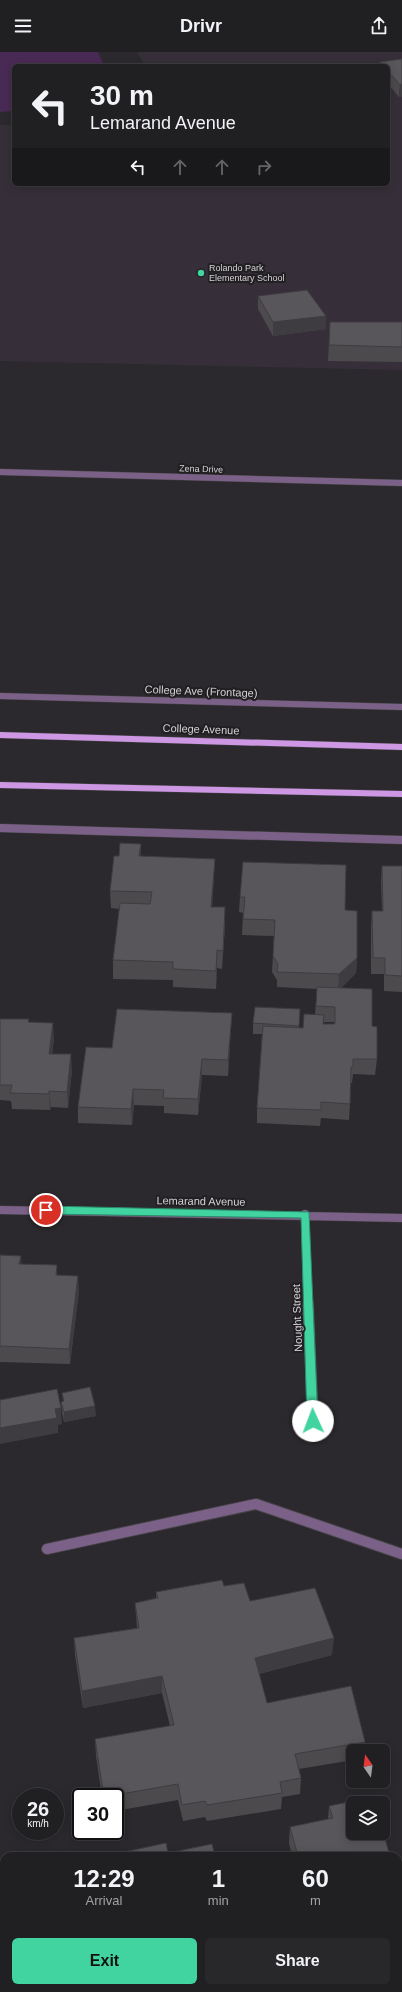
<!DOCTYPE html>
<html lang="en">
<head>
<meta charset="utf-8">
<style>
	:root { --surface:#201f22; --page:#28272a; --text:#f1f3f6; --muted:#a2a2a5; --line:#3d3d40; --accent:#41d4a1 }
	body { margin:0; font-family:Arial,sans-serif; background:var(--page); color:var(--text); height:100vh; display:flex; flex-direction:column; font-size:15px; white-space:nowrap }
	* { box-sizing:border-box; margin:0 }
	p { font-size:13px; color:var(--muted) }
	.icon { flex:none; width:22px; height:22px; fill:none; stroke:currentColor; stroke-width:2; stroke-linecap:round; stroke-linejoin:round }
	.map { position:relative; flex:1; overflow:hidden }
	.sheet { position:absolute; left:0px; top:1800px; width:402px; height:140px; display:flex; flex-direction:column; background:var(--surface); border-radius:12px 12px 0 0; box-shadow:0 2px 10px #0003,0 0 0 1px var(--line) }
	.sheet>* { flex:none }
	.banner { position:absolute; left:12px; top:12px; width:378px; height:122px; border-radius:6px; box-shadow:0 2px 10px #0003,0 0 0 1px var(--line); background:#201f22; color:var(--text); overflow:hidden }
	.needle { width:26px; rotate:346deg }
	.controls { position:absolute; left:346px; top:1692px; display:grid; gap:8px }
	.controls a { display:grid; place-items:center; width:44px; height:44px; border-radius:6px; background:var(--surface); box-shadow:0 2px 10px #0003,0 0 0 1px var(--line); font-size:20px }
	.speed { position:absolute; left:12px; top:1736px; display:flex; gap:8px; font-size:20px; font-weight:700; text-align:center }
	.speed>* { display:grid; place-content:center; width:52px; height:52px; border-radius:50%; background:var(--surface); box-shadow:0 2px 10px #0003,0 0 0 1px var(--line); line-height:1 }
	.speed small { font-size:10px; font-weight:400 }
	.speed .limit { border:2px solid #111; border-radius:6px; background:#fff; color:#111 }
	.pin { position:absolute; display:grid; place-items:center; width:34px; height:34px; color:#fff; margin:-17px; border:2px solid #fff; border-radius:50%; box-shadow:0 1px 4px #0007 }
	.me { position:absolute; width:44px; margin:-22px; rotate:358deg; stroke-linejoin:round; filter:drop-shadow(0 0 3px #0008) }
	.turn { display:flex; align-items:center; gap:14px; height:84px; padding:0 12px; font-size:18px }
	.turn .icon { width:52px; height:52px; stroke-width:2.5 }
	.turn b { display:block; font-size:28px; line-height:34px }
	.lanes { display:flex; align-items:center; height:38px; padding:0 12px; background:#0003; justify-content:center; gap:20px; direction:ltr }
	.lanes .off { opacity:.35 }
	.eta { display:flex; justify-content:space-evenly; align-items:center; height:68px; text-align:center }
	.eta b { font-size:24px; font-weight:700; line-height:28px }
	.cta { display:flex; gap:8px; margin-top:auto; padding:8px 12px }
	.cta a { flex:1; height:46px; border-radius:6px; background:var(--accent); color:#111; font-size:16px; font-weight:700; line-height:46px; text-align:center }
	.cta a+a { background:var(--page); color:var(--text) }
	header { display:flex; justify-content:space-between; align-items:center; height:52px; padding:0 12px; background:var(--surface); font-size:18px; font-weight:700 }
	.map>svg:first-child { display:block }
	.built { fill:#362f39 }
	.green { fill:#492a55 }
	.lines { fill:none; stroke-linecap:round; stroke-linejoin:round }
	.service-casing { stroke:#464448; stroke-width:12 }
	.minor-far2-casing { stroke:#464448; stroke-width:7 }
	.minor-far1-casing { stroke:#464448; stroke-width:9 }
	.minor-casing { stroke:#464448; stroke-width:12 }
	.primary-casing { stroke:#464448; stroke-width:1 }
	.service { stroke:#7b6187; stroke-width:10 }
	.minor-far2 { stroke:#7b6187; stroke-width:6 }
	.minor-far1 { stroke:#7b6187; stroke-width:8 }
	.minor { stroke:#7b6187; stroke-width:10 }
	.primary { fill:#cd97e4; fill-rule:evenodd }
	.wall { fill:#4d4a4e; fill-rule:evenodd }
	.shaded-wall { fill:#3e3c40 }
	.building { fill:#59565b; stroke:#3e3c40 }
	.route { fill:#41d4a1; stroke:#2a8a69 }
	.poi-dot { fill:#41d4a1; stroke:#221f23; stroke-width:1.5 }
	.labels { text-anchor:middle; stroke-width:4; stroke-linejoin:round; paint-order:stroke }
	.far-poi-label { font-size:9px; fill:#d4d2d5; stroke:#221f23; text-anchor:start }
	.far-street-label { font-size:9px; fill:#d4d2d5; stroke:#221f23 }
	.street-label { font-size:11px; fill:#d4d2d5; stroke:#221f23 }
</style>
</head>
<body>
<header><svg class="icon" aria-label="menu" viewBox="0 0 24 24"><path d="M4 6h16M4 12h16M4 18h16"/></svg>Drivr<svg class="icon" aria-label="share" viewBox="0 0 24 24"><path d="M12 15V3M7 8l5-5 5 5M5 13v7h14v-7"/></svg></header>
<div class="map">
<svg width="402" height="1940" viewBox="0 0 402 1940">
	<rect width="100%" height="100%" fill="#2b292d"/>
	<path class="built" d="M137,0H402V318L0,309V73H14V132H388V14H145Z"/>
	<path class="green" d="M0,0H98L104,14H14V59L0,60Z"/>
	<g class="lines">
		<g class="service-casing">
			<path id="service" d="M47,1497L256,1452L402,1502"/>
		</g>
		<g class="minor-far2-casing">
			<path id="minor-far2" d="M0,420L402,431
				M0,644L402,655"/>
		</g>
		<g class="minor-far1-casing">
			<path id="minor-far1" d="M0,776L402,788
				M0,1158L402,1166
				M305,1162L308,1252"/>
		</g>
		<g class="minor-casing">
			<path id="minor" d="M308,1251L313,1369"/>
		</g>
		<g class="primary-casing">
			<path id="primary" d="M0,680L402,692V698L0,686Z
				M0,730L402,739V745L0,736Z"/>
		</g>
		<use href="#service" class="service"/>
		<use href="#minor-far2" class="minor-far2"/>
		<use href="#minor-far1" class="minor-far1"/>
		<use href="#minor" class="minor"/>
		<use href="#primary" class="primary"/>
	</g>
	<path class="wall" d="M402,7L399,45L388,32V14H380V10Z
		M258,244L326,264V277L273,284L258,257Z
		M330,270H402V310L328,309Z
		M141,792V804L214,825L212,855H225V873L222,917L217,916L216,937L173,935V928L113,927V908L119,857L111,856L110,839L119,804Z
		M243,810L345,858L357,906L356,921L341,936L372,974L377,1007L375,1023L353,1022L352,1031H350V1052L349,1068L321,1066L320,1074L257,1071V1056L262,982H253V971L300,957L299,976H303L315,962L317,937L277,935V928L272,920L274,884L242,883L243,861L239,860L240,845ZM324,970H334V972H323Z
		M382,814H402V940L384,939V922H371V874L372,859H382L381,829Z
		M232,961L231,977L228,1024L202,1023L198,1063L164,1061V1054L134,1053L132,1073L78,1071V1055L112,996Z
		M0,967H29V970L54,987L52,1002L72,1018L68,1056L51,1055L50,1058L12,1057L11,1049L0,1048Z
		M0,1203L21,1212L57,1213V1223L79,1239L70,1312L0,1310Z
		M62,1341L96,1364L64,1370L62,1360L61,1350H63Z
		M224,1534L250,1549L332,1603L259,1622L267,1651L365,1690L364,1699H353V1708L299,1717L301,1726L300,1742L282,1745L281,1757L207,1769L205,1765L183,1769L178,1748L115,1759V1745H102L96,1704L95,1687L170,1674L162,1641L83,1656L75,1603L74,1586L137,1576L135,1551L156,1546V1540Z
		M329,1754L390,1804H292L289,1791L290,1775L328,1767Z
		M130,1936H398L402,1940H130Z"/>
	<path class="shaded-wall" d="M402,32V45H399L400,33Z
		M326,264V277L273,284V270Z
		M141,792V810L139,804Z
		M215,807L214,825L211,873V855Z
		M225,855V873L222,917L223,899Z
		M217,898V916L216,937V919Z
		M357,906L356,921L338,938L339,922Z
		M232,961L231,977L228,1024V1008Z
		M53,971L54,987L50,1018L49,1002Z
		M71,1002L72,1018L68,1056L67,1040Z
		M202,1007V1023L198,1063V1047Z
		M133,1037L134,1053L132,1073L131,1057Z
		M49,1039L51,1055L50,1058L49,1042Z
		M21,1204L22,1220L19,1212Z
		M78,1224L79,1239L70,1312L69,1297Z
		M95,1354L96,1364L64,1370V1360Z
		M61,1356L62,1372L58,1373V1381L0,1392V1376L55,1357Z
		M334,1586L332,1603L254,1623L255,1606Z
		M162,1624V1641L83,1656L82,1639Z"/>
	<path class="building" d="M402,7V32L400,33L388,19V14H384L380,10Z
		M307,238L326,264L273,270L258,244Z
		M330,270H402V295L329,293Z
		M120,791L141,792L139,804L215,807L211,855H225L223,899L217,898L216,919L173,917V910L113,908L120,851L150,852L152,840L110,839L114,804H119Z
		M243,810L346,813L345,858L357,859V906L339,922L277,920L278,912L273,904L275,868L243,867L245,845H240Z
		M382,814H402V924L385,923V906H373L372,859H383Z
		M317,935L372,937V974L377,975V1007H353V1015H351L350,1052L321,1050V1058L257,1056L263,974L303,976L304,962L324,963L323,972H335V955L316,954Z
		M255,955L300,957L299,974L253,971Z
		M117,957L232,961L228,1008L202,1007L198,1047L163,1046L164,1038L133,1037L131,1057L78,1055L86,995L112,996Z
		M0,967H29L28,970L53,971L49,1002H71L67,1040L49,1039V1042L10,1041L12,1033H0Z
		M0,1203L21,1204L19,1212L57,1213L56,1223L78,1224L69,1297L0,1294Z
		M90,1335L95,1354L64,1360L61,1350L64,1349L62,1341Z
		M57,1337L61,1356L55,1357L57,1366L0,1376V1348Z
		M222,1528L224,1534L244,1531L250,1549L315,1536L334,1586L255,1606L267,1651L351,1634L365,1690L295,1702L301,1726L280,1730L282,1741L207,1753L205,1749L182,1753L178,1732L104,1745L95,1687L174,1673L162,1624L82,1639L74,1586L139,1576L135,1551L158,1546L156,1540Z
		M372,1745L374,1751H353V1781H383V1780L390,1804H298L290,1775L333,1766L329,1754Z
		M166,1791L168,1801L212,1792L215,1804H125L124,1800Z
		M402,1809V1940H132V1936H398V1810Z"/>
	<path class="route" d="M46,1154L309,1160L318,1369L316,1373H309L307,1369L301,1166L46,1162L41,1158Z"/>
	<circle class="poi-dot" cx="201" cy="221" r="4"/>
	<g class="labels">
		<g class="far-poi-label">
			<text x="209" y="219">Rolando Park<tspan x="209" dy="10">Elementary School</tspan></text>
		</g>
		<g class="far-street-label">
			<text transform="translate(201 417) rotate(2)" y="3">Zena Drive</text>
		</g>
		<g class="street-label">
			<text transform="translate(201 639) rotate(2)" y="4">College Ave (Frontage)</text>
			<text transform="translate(201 677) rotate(2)" y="4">College Avenue</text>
			<text transform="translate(201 1149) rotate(1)" y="4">Lemarand Avenue</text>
			<text transform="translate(297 1266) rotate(-92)" y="4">Nought Street</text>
		</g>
	</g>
</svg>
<div class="controls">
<a><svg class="needle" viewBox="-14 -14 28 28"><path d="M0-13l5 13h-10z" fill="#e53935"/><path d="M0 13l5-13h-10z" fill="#a2a2a5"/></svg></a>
<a><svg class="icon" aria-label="layers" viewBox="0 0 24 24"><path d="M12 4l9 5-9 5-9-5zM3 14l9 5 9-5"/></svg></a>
</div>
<div class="speed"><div>26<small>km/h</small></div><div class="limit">30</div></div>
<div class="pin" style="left:46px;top:1158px;background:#d93025"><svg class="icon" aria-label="arrive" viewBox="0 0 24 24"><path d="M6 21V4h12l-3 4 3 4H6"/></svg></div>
<svg class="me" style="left:313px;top:1369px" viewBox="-20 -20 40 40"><circle r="19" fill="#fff"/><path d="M0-13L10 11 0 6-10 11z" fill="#41d4a1"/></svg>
<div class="banner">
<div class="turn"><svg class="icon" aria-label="left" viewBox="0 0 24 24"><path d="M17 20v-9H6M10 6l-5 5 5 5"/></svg><div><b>30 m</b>Lemarand Avenue</div></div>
<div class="lanes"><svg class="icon" aria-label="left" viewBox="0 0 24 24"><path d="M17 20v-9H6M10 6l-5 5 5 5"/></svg><svg class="icon off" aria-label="ahead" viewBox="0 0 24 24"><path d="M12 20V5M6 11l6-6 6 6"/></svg><svg class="icon off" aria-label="ahead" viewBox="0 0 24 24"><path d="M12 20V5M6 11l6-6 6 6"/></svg><svg class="icon off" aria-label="right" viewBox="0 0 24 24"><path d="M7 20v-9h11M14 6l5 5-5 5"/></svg></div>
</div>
<section class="sheet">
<div class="eta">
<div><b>12:29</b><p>Arrival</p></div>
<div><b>1</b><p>min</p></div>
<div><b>60</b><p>m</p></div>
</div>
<div class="cta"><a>Exit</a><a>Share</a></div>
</section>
</div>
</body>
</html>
